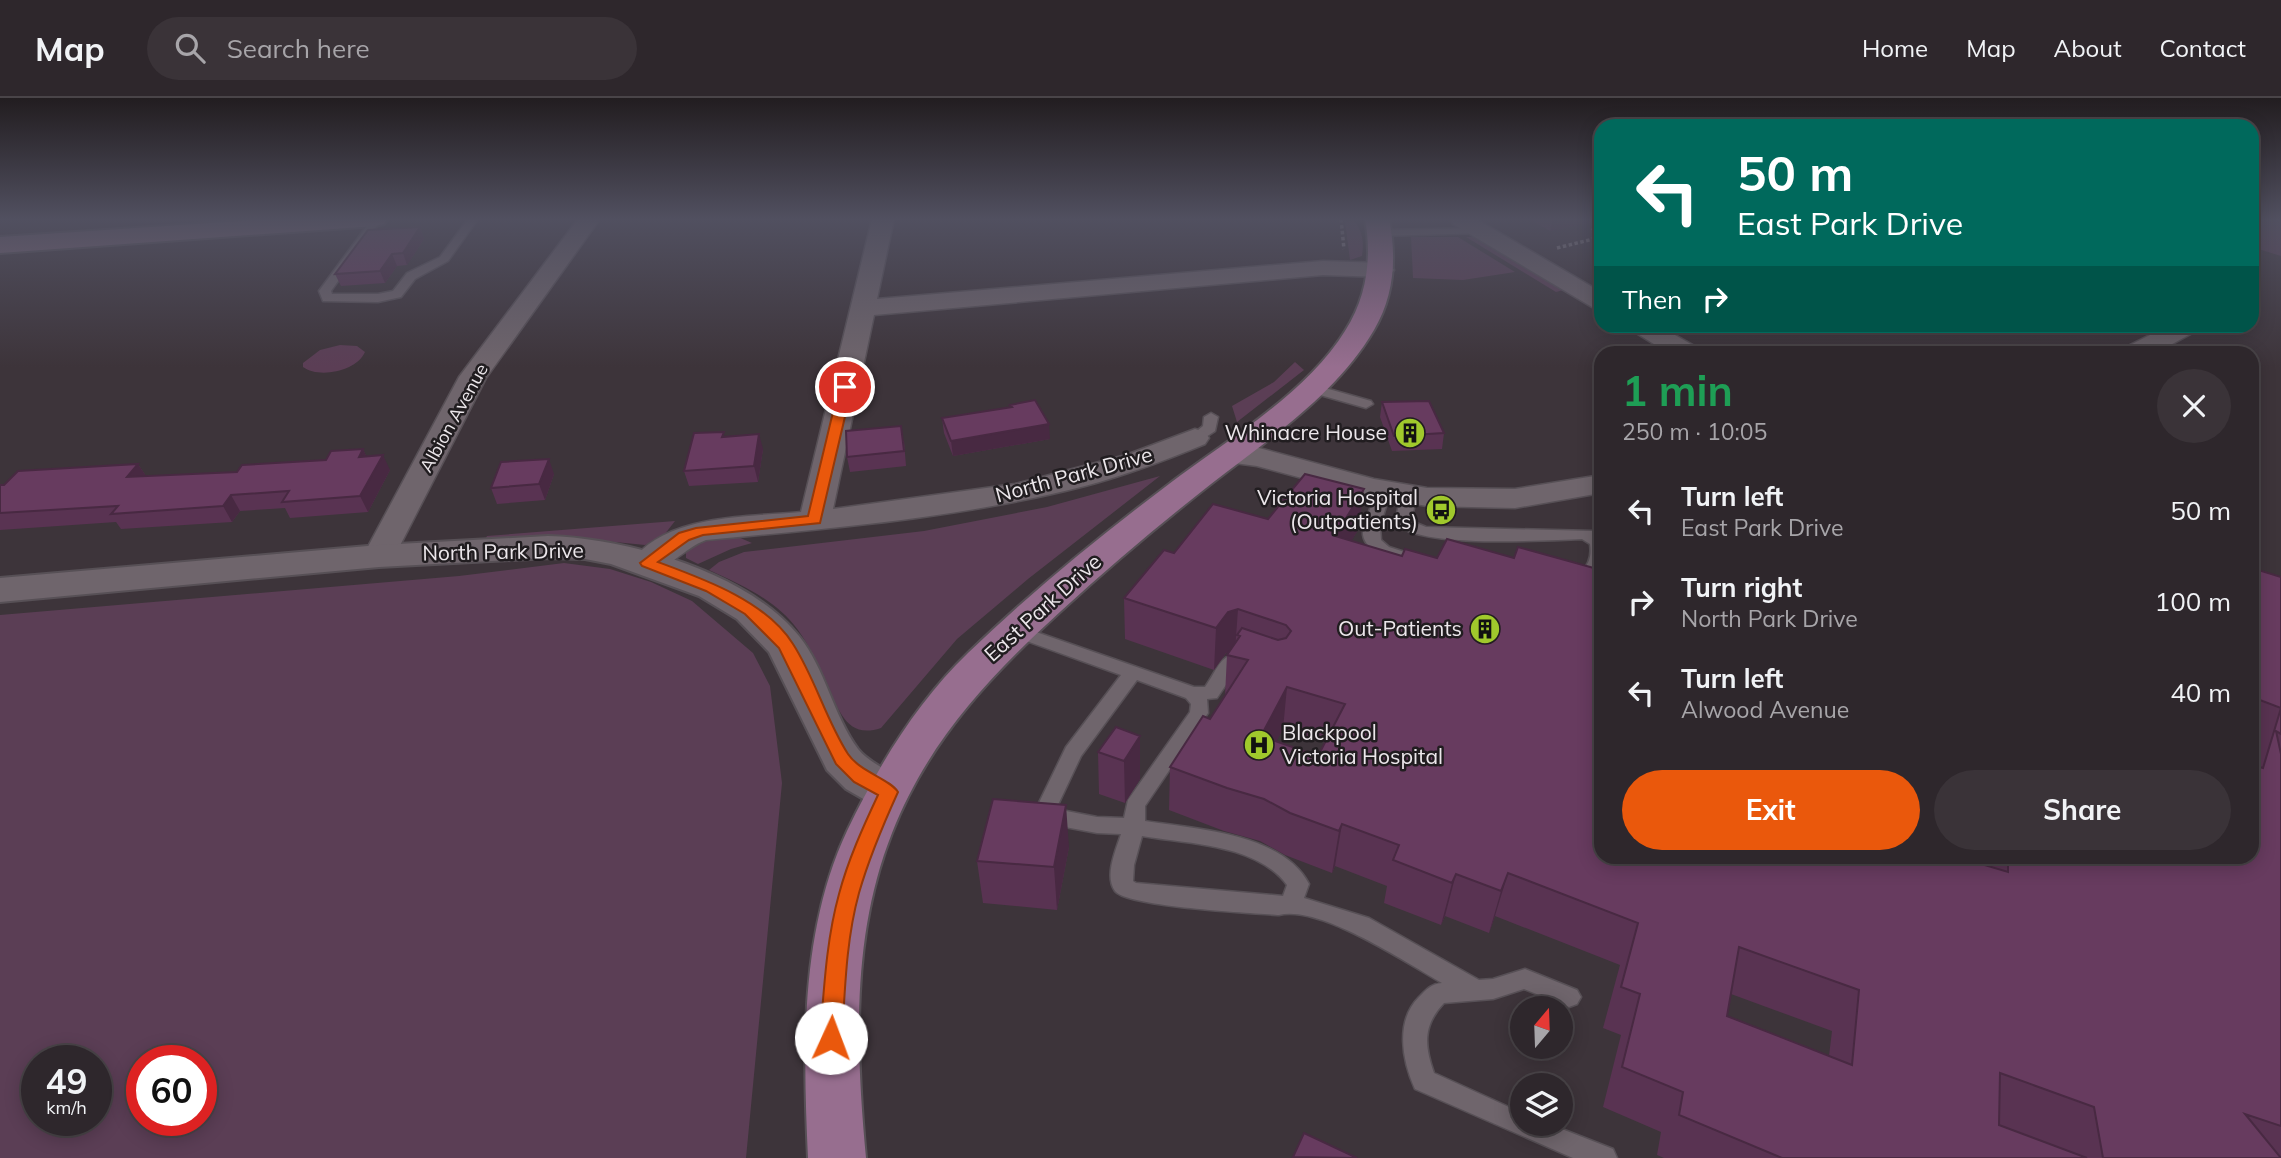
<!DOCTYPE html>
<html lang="en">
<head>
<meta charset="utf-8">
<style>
	:root { --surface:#2e272c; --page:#3a3338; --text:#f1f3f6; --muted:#a7a5a9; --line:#494448; --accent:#ea580c }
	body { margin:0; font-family:Mulish,sans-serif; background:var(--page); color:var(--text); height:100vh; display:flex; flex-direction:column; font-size:26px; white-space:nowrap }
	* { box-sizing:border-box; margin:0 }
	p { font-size:23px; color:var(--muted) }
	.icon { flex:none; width:38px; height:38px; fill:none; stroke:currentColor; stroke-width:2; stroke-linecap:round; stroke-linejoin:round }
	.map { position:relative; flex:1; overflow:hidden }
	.drawer { position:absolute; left:1594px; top:248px; width:665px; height:518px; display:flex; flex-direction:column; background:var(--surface); border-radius:21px; box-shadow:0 4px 18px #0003,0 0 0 2px var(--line) }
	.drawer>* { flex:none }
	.hud { position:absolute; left:1594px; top:21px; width:665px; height:214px; border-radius:21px; box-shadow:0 4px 18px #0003,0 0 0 2px var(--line); background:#00695c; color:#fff; overflow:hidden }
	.needle { width:46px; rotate:19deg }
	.buttons { position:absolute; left:1510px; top:898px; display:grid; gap:14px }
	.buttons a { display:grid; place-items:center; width:63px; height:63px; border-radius:50%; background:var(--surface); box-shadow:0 4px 18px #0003,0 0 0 2px var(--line); font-size:35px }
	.speed { position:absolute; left:21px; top:947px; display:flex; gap:14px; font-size:35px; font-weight:700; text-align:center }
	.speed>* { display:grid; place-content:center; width:91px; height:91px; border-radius:50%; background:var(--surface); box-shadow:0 4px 18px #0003,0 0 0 2px var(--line); line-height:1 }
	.speed small { font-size:18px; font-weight:400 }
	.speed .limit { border:10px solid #d22; background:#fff; color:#111 }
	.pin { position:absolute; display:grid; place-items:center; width:60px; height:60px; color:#fff; margin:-30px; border:4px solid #fff; border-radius:50%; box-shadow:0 2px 7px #0007 }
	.me { position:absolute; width:77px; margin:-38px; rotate:2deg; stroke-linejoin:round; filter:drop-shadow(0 0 5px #0008) }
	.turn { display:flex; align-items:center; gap:24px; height:147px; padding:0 28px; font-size:32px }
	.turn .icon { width:91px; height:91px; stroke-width:2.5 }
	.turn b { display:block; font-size:49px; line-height:60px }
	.then { display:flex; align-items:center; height:66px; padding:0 28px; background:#0003; gap:14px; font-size:26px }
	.round { display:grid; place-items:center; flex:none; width:74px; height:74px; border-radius:37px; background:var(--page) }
	.overview { display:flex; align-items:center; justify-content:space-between; height:119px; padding:0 28px }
	h1 { font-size:42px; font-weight:700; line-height:52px; color:#1e9e55 }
	.cta { display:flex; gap:14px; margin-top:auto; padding:14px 28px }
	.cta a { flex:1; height:80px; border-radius:42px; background:var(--accent); color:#fff; font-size:28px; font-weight:700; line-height:80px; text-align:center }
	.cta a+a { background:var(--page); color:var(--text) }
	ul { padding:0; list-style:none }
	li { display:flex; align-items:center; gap:21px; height:91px; padding:0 28px }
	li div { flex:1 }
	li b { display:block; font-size:26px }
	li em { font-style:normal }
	header { display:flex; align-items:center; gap:42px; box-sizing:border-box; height:98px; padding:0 35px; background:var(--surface); border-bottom:2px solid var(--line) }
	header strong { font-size:33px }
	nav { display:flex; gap:38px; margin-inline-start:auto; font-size:24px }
	.search { width:490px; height:63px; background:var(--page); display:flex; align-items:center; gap:18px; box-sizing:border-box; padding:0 24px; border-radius:38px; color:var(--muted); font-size:26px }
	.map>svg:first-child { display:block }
	.green { fill:#5b3e55; fill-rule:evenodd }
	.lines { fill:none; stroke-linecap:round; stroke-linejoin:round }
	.service-casing { stroke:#575056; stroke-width:3 }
	.minor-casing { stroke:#575056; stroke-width:3 }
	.tertiary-casing { stroke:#575056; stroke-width:4 }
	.secondary-casing { stroke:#575056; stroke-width:4 }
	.primary-casing { stroke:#575056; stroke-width:4 }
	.path { stroke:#928b90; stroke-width:3.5; stroke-dasharray:3.5 2.5; stroke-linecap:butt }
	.service { fill:#6f656c; fill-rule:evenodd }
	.minor { fill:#6f656c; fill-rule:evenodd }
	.tertiary { fill:#6f656c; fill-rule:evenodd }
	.secondary { fill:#836a7d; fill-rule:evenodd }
	.primary { fill:#976e8f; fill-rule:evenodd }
	.wall { fill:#593352; fill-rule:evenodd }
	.shaded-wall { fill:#482942 }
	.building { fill:#673b5f; stroke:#482942; stroke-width:2; fill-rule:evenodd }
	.route { fill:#ea580c; stroke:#983908; stroke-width:2 }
	.labels { text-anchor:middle; stroke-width:5; stroke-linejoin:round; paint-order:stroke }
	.far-street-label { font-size:18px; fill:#ece7eb; stroke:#211d20 }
	.poi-label { font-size:21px; fill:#ece7eb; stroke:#211d20; text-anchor:end }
	.street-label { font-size:21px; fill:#ece7eb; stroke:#211d20 }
</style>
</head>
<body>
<header>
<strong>Map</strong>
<div class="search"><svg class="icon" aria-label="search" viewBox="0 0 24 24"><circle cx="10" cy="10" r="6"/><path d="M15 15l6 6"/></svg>Search here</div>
<nav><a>Home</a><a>Map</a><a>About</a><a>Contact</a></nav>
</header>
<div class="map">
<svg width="2281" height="1060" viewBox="0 0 2281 1060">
	<rect width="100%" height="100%" fill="#3d343a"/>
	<path class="green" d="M2252,121H2281V158L2252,149Z
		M1345,123L1355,124C1363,135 1364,144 1362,158L1350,162Z
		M1411,139H1458L1515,174L1463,182L1413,180Z
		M1466,139H1481L1567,191L1556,194Z
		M340,247L357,248L365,254C357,273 319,281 303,269V265L320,252Z
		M1295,264L1304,272L1237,324L1232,308L1274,284Z
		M1160,378L1028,481L957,541L881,630C846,642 838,610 827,585C819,568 809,547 798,532C776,502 742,487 709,472L719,464L744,454L924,433L1047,409Z
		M675,423L661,441L645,447L565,439L485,442L487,438Z
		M731,436L752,445L731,451L698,466L686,460V451L698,442Z
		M564,465L610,471L651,484L692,503L753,555L770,588L782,685L746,1060H0V517L459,478ZM37,962H96V1022H37ZM142,962H201V1022H142Z"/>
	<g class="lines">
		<g class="service-casing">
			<path id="service" d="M372,121H382L331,193L332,196H378L393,193L407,175L440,159L468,121H478L448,163L415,181L401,199L378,204L323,203L319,193Z
				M1480,130L1486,133L1484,135L1381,138L1375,135L1381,132Z
				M1311,286L1371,303L1373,306L1366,310L1306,293V287Z
				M1211,315L1218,319L1215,333L1200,343H1190L1188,340L1203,328L1204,319Z
				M1370,384L1375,386L1388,402L1380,428L1381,442L1389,449L1414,457L1416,461L1414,465C1398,469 1366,455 1363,437C1362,425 1370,415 1372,404L1362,389Z
				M1409,392L1417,397L1411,423L1426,429L1592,433L1601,440V474L1591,485L1580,489L1572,484C1583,471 1593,466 1590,446L1582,441C1546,442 1418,451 1395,425L1401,397Z
				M1016,527L1194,589H1205C1220,568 1221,550 1249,560L1252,564L1249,568L1238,569L1217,600L1207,601L1208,615L1145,708V723C1195,731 1283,735 1309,786L1304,800L1369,820L1479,882L1493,881L1525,871L1577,892L1581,899L1577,906L1569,909L1524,891L1493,901L1444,905C1423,927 1424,947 1434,975L1522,1015V1026H1549L1613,1051L1617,1060H1573L1415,991C1402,962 1395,923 1419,899C1427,891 1431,886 1442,885C1405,864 1320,807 1279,817C1253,815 1127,809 1115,793C1104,778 1116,752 1121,736L1097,735L1049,726L1042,724L1035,713L1066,649L1121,577L1010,537L1007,533L1010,529ZM1137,582L1186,600L1191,606L1190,614L1128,702L1124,720L1097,719L1056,711L1081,658ZM1142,738C1188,746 1257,746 1287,787L1283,798L1136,785L1133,783L1134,767Z"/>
		</g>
		<g class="minor-casing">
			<path id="minor" d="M578,121H600L486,280L391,465L379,468L367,465L363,458L459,279Z
				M872,121H894L877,201L1323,163L1382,165L1390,167L1394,172L1390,177L1382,179L1323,177L874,217L833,411L1015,386L1126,357L1195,331L1205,334L1209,340L1205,346C1166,362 1126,377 1085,388C961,420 833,430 706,442C681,451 664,480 635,472L631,465C663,416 749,419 801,414Z
				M1450,121H1476L1601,194V211L1592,209L1453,126Z
				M1630,228H1659L1698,250L1702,256H1670L1633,233Z
				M2168,228H2200L2196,233L2154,256H2120L2124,250Z
				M1229,348L1259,350L1374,381L1427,390L1515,391L1601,377V395L1515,410L1427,408L1369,398L1257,368L1219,363L1214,357L1219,351Z"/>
		</g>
		<g class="tertiary-casing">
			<path id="tertiary" d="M548,438C627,440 747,474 799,538C825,570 833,617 858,651C873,670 899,673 910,694L904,706L888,711L872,706L846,691L827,672L769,554L737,521L699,498L611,466L585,461L548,460L379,469L0,504V480L379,447Z"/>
		</g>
		<g class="secondary-casing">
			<path id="secondary" d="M272,121H387L384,126L375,128L0,155V139Z"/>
		</g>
		<g class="primary-casing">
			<path id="primary" d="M1365,121H1389C1397,160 1394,198 1374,232C1336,297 1269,341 1211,386C1160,426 1110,468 1061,513C990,578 928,643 892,735C851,838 856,952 866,1060H808C803,951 800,833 847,733C878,668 917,604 968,555C1031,494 1100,438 1169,386C1227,342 1307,295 1345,233C1367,199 1372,160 1365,121Z"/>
		</g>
		<path class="path" d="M1341,121L1344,151
			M1592,130L1601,136
			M1557,150L1601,139"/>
		<use href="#service" class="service"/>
		<use href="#minor" class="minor"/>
		<use href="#tertiary" class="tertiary"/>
		<use href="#secondary" class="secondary"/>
		<use href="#primary" class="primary"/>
	</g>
	<path class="wall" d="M1529,121H1601V122L1550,133Z
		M420,129L424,141L407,167L397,168L385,185L341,188L335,176Z
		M1382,304L1444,335L1442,351L1392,353L1380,319Z
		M1010,307L1050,341L953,358L944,335L942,320L1010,310Z
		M725,339L763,351L758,384L689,388L684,373Z
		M904,343L906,368L850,374L847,359Z
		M363,351L366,358L390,372L368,414L290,420L285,410L240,413L232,424L121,431L116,424L0,432V387L138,366L146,378L237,374L326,362Z
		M554,376L545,402L497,406L491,390Z
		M1268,421L1358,432L1351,443L1601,760L1977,764V760H2252V470L2281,479V1060H1664L1657,1057L1661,1034L1603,1009L1621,937L1603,930L1620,867L1495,818L1489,835L1445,818L1441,827L1384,805L1387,788L1335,768L1332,775L1285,757L1260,743L1224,733L1169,712L1170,669L1210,621L1225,598L1227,557L1229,554L1226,555L1214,572L1125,541L1124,500L1174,455ZM1283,631L1325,644L1318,658L1276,643ZM1731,896L1832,933L1829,958L1727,918Z
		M1140,638V681L1125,705L1099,696L1098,654Z
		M1069,749L1057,812L983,805L977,763Z"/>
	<path class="shaded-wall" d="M1553,121H1601V122L1550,133Z
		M420,129L424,141L407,167L403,155Z
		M392,156L397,168L385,185L380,173Z
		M1049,326L1050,341L953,358L951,343Z
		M759,336L763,351L758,384L754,368Z
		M363,351L370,366L359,359Z
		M383,357L390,372L368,414L360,398Z
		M549,361L554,376L545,402L539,386Z
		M138,366L148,381L127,379Z
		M1364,391L1358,432L1330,479L1335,438Z
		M231,397L240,413L232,424L223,408Z
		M1238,511L1235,553L1226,555L1214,572L1216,530L1228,514Z
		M1287,589L1283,631L1257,680L1261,638Z
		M1140,638V681L1125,705L1124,663Z
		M1066,707L1069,749L1057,812L1054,769Z
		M1342,726L1335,768L1332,775L1339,733Z
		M1508,775L1495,818L1489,835L1501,793Z
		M1456,776L1445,818L1441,827L1452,785Z"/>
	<path class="building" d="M420,129L403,155L392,156L380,173L335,176L368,132Z
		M1035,302L1049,326L951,343L942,320L1012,309L1010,307Z
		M1429,303L1444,335L1394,338L1382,304Z
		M901,328L904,353L847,359L846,333Z
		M724,334L722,339L759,336L754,368L684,373L694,335Z
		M363,351L359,359L383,357L360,398L282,404L289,393L231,397L223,408L111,416L118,408L0,415V387H4L18,373L138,366L127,379L237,374L242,367L326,362L331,353Z
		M549,361L539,386L491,390L501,364Z
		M1305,376L1364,391L1335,438L1402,458L1405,451L1437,460L1447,441L1514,460L1518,449L1601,472V760H1961L2008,774V760H2252V667L2263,670L2281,610L2252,599V470L2281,479V636L2276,633L2281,656V1028L2245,1016L2281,1060H2103L2094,1009L2000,975L1999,1027L2087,1060H1782L1679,1017L1683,994L1622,969L1640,896L1621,889L1638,825L1508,775L1501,793L1456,776L1452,785L1393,762L1399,747L1342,726L1339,733L1290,715L1264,701L1227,690L1170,669L1203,618L1210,621L1248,562L1227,557L1240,538L1237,537L1242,530L1278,542L1286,540L1291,533L1286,527L1238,511L1228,514L1216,530L1124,500L1164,452L1174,455L1213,406L1268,421ZM1287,589L1345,606L1318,658L1261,638ZM1739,849L1859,892L1852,967L1727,918Z
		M1116,629L1140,638L1124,663L1098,654Z
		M993,701L1066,707L1054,769L977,763Z
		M1304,1035L1357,1060L1293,1059Z"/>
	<linearGradient id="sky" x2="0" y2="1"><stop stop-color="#221d20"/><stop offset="0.45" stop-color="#515060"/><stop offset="1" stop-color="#515060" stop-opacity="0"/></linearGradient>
	<rect width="2281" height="269" fill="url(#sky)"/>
	<path class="route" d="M845,285L852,289L820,425L703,437L689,442L658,464C704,481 766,503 793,546C815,580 826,622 848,656C860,674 890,681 898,694C883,727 869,760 859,795C846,842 845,892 842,940L839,947L831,950L823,947L820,940C824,892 826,843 839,796C848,762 863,729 878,697L854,684L836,666L779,550L745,516L706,493L642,468L640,465L679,435L696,430L808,418L839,289Z"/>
	<defs>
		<g id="building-disc" transform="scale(1.575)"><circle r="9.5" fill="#a0c92c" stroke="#211d20"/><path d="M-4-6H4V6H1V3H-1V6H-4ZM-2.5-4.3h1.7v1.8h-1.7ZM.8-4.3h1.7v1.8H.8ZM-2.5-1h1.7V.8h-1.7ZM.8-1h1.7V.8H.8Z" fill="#111"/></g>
		<g id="bus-disc" transform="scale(1.575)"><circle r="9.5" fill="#a0c92c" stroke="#211d20"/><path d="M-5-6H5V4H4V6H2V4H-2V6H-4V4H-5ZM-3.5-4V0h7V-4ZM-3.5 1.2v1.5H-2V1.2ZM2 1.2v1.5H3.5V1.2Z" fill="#111"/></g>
		<g id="hospital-disc" transform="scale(1.575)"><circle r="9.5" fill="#a0c92c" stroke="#211d20"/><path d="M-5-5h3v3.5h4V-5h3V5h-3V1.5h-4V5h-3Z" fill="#111"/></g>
	</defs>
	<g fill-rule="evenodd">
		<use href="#building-disc" x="1410" y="335"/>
		<use href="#bus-disc" x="1441" y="412"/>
		<use href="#building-disc" x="1485" y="531"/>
		<use href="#hospital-disc" x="1259" y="647"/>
	</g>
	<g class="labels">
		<g class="far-street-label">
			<text transform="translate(454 320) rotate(-61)" y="6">Albion Avenue</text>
		</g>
		<g class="poi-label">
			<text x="1387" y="342">Whinacre House</text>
			<text x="1418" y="407">Victoria Hospital<tspan x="1418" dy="24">(Outpatients)</tspan></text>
			<text x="1462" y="538">Out-Patients</text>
			<text x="1282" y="642" text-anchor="start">Blackpool<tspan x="1282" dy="24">Victoria Hospital</tspan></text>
		</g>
		<g class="street-label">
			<text transform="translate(1074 377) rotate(-15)" y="7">North Park Drive</text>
			<text transform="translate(503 454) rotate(-1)" y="7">North Park Drive</text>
			<text transform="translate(1043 510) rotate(-42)" y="7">East Park Drive</text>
		</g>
	</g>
</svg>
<div class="buttons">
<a><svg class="needle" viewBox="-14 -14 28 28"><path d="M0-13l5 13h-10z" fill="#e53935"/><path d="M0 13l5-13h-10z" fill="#a7a5a9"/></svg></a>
<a><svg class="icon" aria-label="layers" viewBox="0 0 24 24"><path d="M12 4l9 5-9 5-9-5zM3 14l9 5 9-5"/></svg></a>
</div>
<div class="speed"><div>49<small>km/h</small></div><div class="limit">60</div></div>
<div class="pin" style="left:845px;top:289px;background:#d93025"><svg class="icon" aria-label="arrive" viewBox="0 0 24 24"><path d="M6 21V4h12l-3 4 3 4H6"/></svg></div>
<svg class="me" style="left:831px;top:940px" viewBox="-20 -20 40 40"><circle r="19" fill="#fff"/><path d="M0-13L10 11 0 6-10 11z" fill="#ea580c"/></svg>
<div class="hud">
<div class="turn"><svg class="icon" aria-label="left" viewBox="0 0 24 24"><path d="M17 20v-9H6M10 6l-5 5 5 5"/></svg><div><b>50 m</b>East Park Drive</div></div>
<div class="then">Then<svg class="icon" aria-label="right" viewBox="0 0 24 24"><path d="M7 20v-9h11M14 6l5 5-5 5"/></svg></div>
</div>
<section class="drawer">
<div class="overview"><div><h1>1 min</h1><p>250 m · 10:05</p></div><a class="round"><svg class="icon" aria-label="close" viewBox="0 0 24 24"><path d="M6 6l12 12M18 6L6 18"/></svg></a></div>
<ul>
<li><svg class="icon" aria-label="left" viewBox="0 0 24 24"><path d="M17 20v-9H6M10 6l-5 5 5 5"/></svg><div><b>Turn left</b><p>East Park Drive</p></div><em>50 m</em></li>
<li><svg class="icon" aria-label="right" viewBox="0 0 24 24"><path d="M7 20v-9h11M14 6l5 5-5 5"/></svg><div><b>Turn right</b><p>North Park Drive</p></div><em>100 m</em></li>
<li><svg class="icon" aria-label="left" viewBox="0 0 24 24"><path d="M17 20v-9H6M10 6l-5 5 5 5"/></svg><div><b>Turn left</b><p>Alwood Avenue</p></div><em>40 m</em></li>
</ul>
<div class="cta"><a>Exit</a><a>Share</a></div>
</section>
</div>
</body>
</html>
